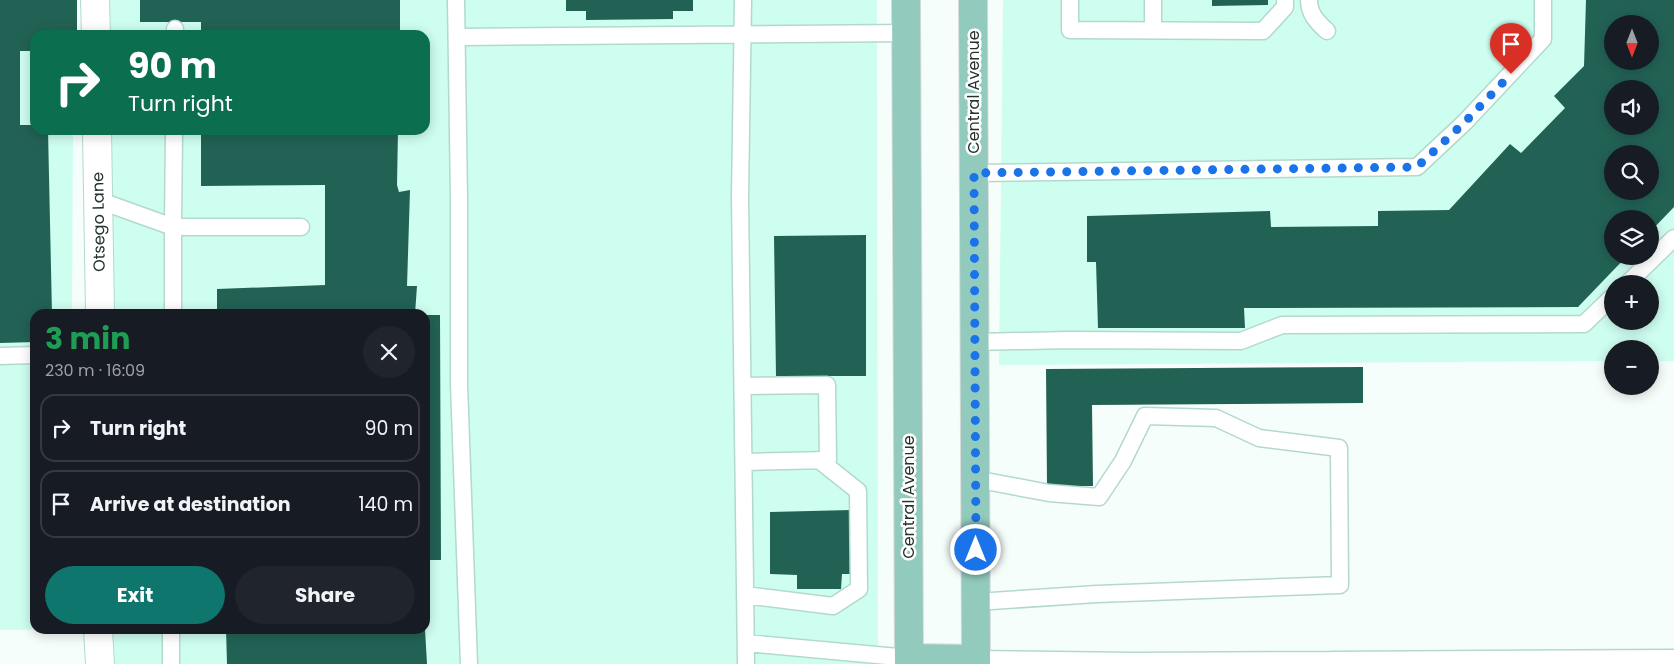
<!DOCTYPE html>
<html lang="en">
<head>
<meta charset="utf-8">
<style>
	:root { --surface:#171b24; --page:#20242c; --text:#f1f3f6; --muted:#9ea1a6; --line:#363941; --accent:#0f766e }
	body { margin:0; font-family:Poppins,sans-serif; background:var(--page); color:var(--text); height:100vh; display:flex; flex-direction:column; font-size:19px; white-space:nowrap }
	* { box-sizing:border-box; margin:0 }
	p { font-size:16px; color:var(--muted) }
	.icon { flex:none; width:28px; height:28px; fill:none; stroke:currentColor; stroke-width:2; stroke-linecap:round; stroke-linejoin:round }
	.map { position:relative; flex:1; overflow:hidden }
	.drawer { position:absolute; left:30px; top:309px; width:400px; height:325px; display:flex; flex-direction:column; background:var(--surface); border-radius:15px; box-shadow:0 2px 12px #0003 }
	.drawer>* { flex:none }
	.hud { position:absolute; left:30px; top:30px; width:400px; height:105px; border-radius:15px; box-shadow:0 2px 12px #0003; background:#0b6e4f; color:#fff; overflow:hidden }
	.needle { width:32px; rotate:180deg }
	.buttons { position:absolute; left:1604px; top:15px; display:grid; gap:10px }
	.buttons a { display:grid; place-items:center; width:55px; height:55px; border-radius:50%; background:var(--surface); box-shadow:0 2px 12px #0003; font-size:25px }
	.pin { position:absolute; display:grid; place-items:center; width:42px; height:42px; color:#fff; margin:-51px -21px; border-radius:50% 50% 50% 0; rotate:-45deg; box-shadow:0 0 5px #0007 }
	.pin .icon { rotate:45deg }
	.me { position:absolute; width:55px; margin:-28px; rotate:0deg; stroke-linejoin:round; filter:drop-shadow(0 0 4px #0008) }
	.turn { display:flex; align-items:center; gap:18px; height:105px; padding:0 15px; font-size:22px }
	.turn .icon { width:65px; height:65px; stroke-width:2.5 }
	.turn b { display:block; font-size:35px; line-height:42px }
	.round { display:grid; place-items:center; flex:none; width:52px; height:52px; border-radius:26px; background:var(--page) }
	.headline { display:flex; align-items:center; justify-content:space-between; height:85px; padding:0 15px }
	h1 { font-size:30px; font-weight:700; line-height:38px; color:#1e9e55 }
	.primary-button { display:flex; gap:10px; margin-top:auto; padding:10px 15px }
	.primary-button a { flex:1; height:58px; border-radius:30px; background:var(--accent); color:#fff; font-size:20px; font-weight:700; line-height:58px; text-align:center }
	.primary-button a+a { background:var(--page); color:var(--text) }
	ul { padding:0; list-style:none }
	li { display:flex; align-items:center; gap:15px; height:68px; margin:0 10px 8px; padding:0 5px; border:2px solid var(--line); border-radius:15px }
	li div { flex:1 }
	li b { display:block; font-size:19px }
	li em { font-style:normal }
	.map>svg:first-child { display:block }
	.built { fill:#cefef0; fill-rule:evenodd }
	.building { fill:#226254; fill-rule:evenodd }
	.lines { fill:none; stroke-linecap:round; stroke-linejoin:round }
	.service-casing { stroke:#b3d9ce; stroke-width:19 }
	.minor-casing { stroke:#b3d9ce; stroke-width:30 }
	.primary-casing { stroke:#d7dad9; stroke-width:30 }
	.service { stroke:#fff; stroke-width:16 }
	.minor { stroke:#fff; stroke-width:28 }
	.primary { stroke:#92cabd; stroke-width:28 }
	.route { stroke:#1a73e8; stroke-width:9; stroke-dasharray:0 16.2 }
	.labels { text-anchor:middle; stroke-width:5; stroke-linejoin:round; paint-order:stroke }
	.street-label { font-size:16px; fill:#23322e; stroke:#fff }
</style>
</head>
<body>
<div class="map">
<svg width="1674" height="664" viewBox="0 0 1674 664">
	<rect width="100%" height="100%" fill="#f6fefb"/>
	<path class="built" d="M0,0L35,35V130H73L72,314H35V629H71L0,630Z
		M87,0H877L878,664H106L105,629H425V314H96L91,130H425V35H88Z
		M1003,0H1674V361H1650V349H1612V361L999,365ZM1612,24H1650V61H1612ZM1612,89H1650V126H1612ZM1612,154H1650V191H1612ZM1612,219H1650V256H1612ZM1612,284H1650V321H1612Z"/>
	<path class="building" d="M0,0H77V35H35V51H20V125H35V130H48L52,314H35V342L0,343Z
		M140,0H400V35H201V22H140Z
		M566,0H693V11H673V19L586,20V11H566Z
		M1212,0H1268V5L1212,6Z
		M1586,0H1674V207L1650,232V219H1612V256H1627L1578,307L1244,308L1245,328H1098L1096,262H1087V216L1270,211L1271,227L1378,226V211L1449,210L1510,144L1521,153L1565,108L1554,96L1584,66ZM1612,24H1650V61H1612ZM1612,89H1650V126H1612ZM1612,154H1650V191H1612Z
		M201,130H398L397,185L399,192L410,190L407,286H417L415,314H217V289L325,285V185L201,186Z
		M866,235V376H776L774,236Z
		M425,315H440L441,560H425Z
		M1363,367V403L1092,405L1093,486H1047L1046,369Z
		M851,510L852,574H842L841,589H797V575L770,574V512Z
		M226,629H425L427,664H227Z"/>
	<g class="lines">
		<g class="service-casing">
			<path id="service" d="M456,0L459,199V384L469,664
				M743,0L740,197L746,664
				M1070,0V30L1263,31L1285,7V0
				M1153,0V29
				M1309,0C1309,14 1317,22 1327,31
				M175,35V29
				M457,37L907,33
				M174,130L173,227H301
				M974,173L1417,167L1465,122L1543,39V0
				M98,200L173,227V314
				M1627,284L1674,238
				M975,342L1069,340L1241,341L1282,325L1584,324L1612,297
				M0,356L35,355
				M743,386L827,385L828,460L744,462
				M975,479L1049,493L1099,497L1123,461L1145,416L1216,418L1259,438L1339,448L1340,585L1097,594L976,602
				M745,595L833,606L859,589L858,491L819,460
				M171,629V664
				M746,643L909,658
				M976,659L1133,661L1331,660L1332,664
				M1331,660L1674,658"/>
		</g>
		<g class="minor-casing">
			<path id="minor" d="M95,0L96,35
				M97,130L100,314
				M98,629L100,664"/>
		</g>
		<g class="primary-casing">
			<path id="primary" d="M906,0L909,664
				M973,0L976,664
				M909,658L976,659"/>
		</g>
		<use href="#service" class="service"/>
		<use href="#minor" class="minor"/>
		<use href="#primary" class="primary"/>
	</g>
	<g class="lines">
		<path class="route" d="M976,550L974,173L1417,167L1465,122L1511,74"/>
	</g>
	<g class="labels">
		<g class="street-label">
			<text transform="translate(973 92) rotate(-90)" y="6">Central Avenue</text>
			<text transform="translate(98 222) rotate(-91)" y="6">Otsego Lane</text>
			<text transform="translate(908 497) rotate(-90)" y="6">Central Avenue</text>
		</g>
	</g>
</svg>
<div class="buttons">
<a><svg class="needle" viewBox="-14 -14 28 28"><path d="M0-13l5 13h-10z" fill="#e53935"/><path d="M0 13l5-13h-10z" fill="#9ea1a6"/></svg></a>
<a><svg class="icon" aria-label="sound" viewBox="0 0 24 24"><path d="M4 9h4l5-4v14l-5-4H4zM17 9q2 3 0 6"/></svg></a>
<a><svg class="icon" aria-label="search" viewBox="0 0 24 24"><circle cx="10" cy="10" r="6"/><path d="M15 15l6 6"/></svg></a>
<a><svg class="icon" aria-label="layers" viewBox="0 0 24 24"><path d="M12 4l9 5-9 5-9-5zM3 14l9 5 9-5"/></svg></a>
<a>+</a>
<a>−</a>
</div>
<div class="pin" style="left:1511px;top:74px;background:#d93025"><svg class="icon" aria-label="arrive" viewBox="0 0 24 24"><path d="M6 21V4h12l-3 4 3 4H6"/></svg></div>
<svg class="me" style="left:976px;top:550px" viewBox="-20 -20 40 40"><circle r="17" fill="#1a73e8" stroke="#fff" stroke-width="3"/><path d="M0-11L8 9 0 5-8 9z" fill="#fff"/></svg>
<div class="hud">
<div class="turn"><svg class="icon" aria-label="right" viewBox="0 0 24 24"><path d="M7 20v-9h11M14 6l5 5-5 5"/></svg><div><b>90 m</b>Turn right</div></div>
</div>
<section class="drawer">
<div class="headline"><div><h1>3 min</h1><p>230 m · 16:09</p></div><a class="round"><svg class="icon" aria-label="close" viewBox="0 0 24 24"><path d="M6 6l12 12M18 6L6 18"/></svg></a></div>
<ul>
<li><svg class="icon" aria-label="right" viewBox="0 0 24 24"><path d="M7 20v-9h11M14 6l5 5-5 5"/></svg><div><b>Turn right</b></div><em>90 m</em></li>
<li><svg class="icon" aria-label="arrive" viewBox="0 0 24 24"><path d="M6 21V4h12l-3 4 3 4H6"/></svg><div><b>Arrive at destination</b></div><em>140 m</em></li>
</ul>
<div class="primary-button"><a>Exit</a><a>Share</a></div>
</section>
</div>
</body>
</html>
